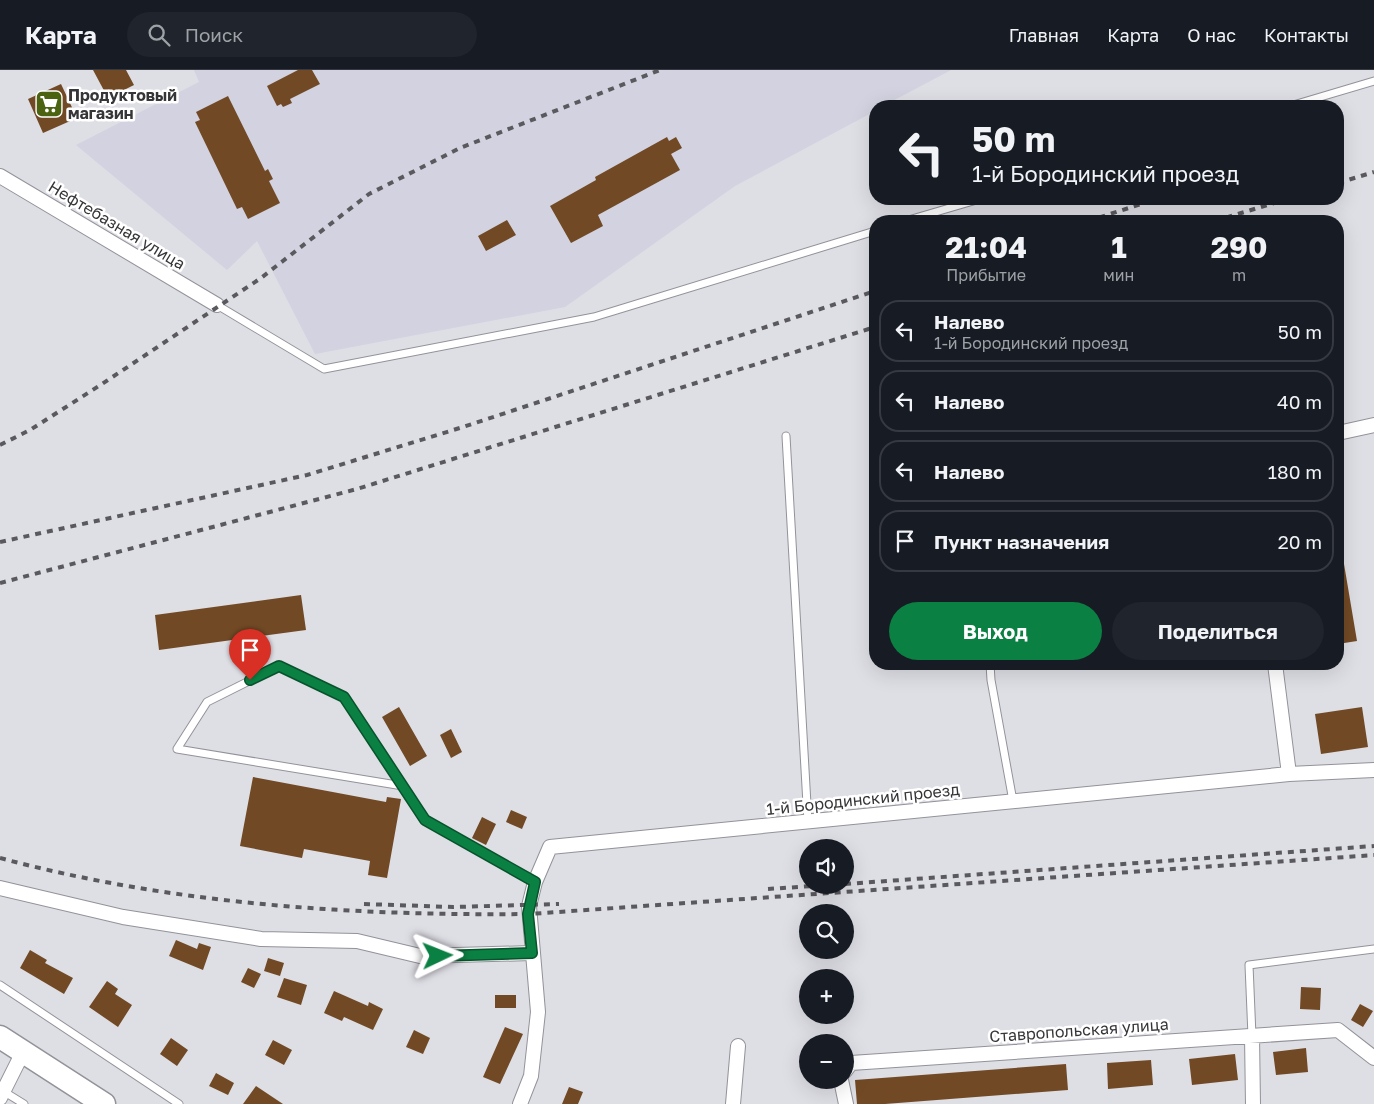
<!DOCTYPE html>
<html lang="ru">
<head>
<meta charset="utf-8">
<style>
	:root { --surface:#171b24; --page:#20242c; --text:#f1f3f6; --muted:#9ea1a6; --line:#363941; --accent:#0b8043 }
	body { margin:0; font-family:"Golos Text",sans-serif; background:var(--page); color:var(--text); height:100vh; display:flex; flex-direction:column; font-size:19px; white-space:nowrap }
	* { box-sizing:border-box; margin:0 }
	p { font-size:16px; color:var(--muted) }
	.icon { flex:none; width:28px; height:28px; fill:none; stroke:currentColor; stroke-width:2; stroke-linecap:round; stroke-linejoin:round }
	.map { position:relative; flex:1; overflow:hidden }
	.sheet { position:absolute; left:869px; top:145px; width:475px; height:455px; display:flex; flex-direction:column; background:var(--surface); border-radius:20px; box-shadow:0 5px 20px #0002 }
	.sheet>* { flex:none }
	.guide { position:absolute; left:869px; top:30px; width:475px; height:105px; border-radius:20px; box-shadow:0 5px 20px #0002; background:#171b24; color:var(--text); overflow:hidden }
	.tools { position:absolute; left:799px; top:769px; display:grid; gap:10px }
	.tools a { display:grid; place-items:center; width:55px; height:55px; border-radius:50%; background:var(--surface); box-shadow:0 5px 20px #0002; font-size:25px }
	.pin { position:absolute; display:grid; place-items:center; width:42px; height:42px; color:#fff; margin:-51px -21px; border-radius:50% 50% 50% 0; rotate:-45deg; box-shadow:0 0 5px #0007 }
	.pin .icon { rotate:45deg }
	.me { position:absolute; width:55px; margin:-28px; rotate:88deg; stroke-linejoin:round; filter:drop-shadow(0 0 4px #0008) }
	.turn { display:flex; align-items:center; gap:18px; height:105px; padding:0 20px; font-size:22px }
	.turn .icon { width:65px; height:65px; stroke-width:2.5 }
	.turn b { display:block; font-size:35px; line-height:42px }
	.eta { display:flex; justify-content:space-evenly; align-items:center; height:85px; text-align:center }
	.eta b { font-size:30px; font-weight:700; line-height:35px }
	.button { display:flex; gap:10px; margin-top:auto; padding:10px 20px }
	.button a { flex:1; height:58px; border-radius:30px; background:var(--accent); color:#fff; font-size:20px; font-weight:700; line-height:58px; text-align:center }
	.button a+a { background:var(--page); color:var(--text) }
	ul { padding:0; list-style:none }
	li { display:flex; align-items:center; gap:15px; height:62px; margin:0 10px 8px; padding:0 10px; border:2px solid var(--line); border-radius:20px }
	li div { flex:1 }
	li b { display:block; font-size:19px }
	li em { font-style:normal }
	header { display:flex; align-items:center; gap:30px; box-sizing:border-box; height:70px; padding:0 25px; background:var(--surface); border-bottom:1px solid var(--line) }
	header strong { font-size:24px }
	nav { display:flex; gap:28px; margin-inline-start:auto; font-size:18px }
	.search { width:350px; height:45px; background:var(--page); display:flex; align-items:center; gap:12px; box-sizing:border-box; padding:0 18px; border-radius:28px; color:var(--muted); font-size:19px }
	.map>svg:first-child { display:block }
	.built { fill:#d2d2e0 }
	.building { fill:#714925 }
	.lines { fill:none; stroke-linecap:round; stroke-linejoin:round }
	.lane-casing { stroke:#929299; stroke-width:9 }
	.street-casing { stroke:#929299; stroke-width:16 }
	.primary-casing { stroke:#929299; stroke-width:25 }
	.lane { stroke:#fff; stroke-width:7 }
	.street { stroke:#fff; stroke-width:14 }
	.primary { stroke:#fff; stroke-width:22 }
	.rail { stroke:#5a5a5e; stroke-width:4; stroke-dasharray:6 6; stroke-linecap:butt }
	.route-casing { stroke:#07532c; stroke-width:12 }
	.route { stroke:#0b8043; stroke-width:9 }
	.labels { text-anchor:middle; stroke-width:5; stroke-linejoin:round; paint-order:stroke }
	.poi-label { font-size:16px; font-weight:bold; fill:#363639; stroke:#fff; text-anchor:start }
	.street-label { font-size:16px; fill:#363639; stroke:#fff }
</style>
</head>
<body>
<header>
<strong>Карта</strong>
<div class="search"><svg class="icon" aria-label="search" viewBox="0 0 24 24"><circle cx="10" cy="10" r="6"/><path d="M15 15l6 6"/></svg>Поиск</div>
<nav><a>Главная</a><a>Карта</a><a>О нас</a><a>Контакты</a></nav>
</header>
<div class="map">
<svg width="1374" height="1034" viewBox="0 0 1374 1034">
	<rect width="100%" height="100%" fill="#dedee5"/>
	<path class="built" d="M194,0H951L883,36H875V41L735,116L565,237L315,284L257,171L227,200L76,75L199,12Z"/>
	<path class="building" d="M93,0H126L134,15L108,28Z
		M298,0H312L320,14L290,29L292,33L283,37L281,34L277,36L267,16Z
		M61,14L77,48L43,63L28,29Z
		M228,26L265,101L268,99L273,109L269,111L280,133L248,149L242,137L237,139L195,52L200,50L196,42Z
		M667,67L669,71L676,67L682,78L671,84L680,100L598,145L603,156L571,173L550,136L596,110L595,107Z
		M507,150L516,165L486,181L478,166Z
		M1338,488H1343L1357,571L1338,574Z
		M301,525L306,560L159,580L155,545Z
		M399,637L427,686L410,696L382,647Z
		M1362,637L1368,677L1321,684L1315,644Z
		M451,659L462,682L451,688L440,665Z
		M253,707L386,732L387,727L401,729L387,808L368,805L370,791L304,779L302,788L240,776Z
		M511,740L527,747L522,759L506,752Z
		M482,747L496,754L486,775L472,768Z
		M176,870L197,879L199,873L211,877L203,900L169,886Z
		M30,880L47,890L45,893L73,908L64,924L20,898Z
		M268,888L284,893L280,906L264,901Z
		M248,898L261,904L254,918L241,912Z
		M284,908L307,915L301,935L277,927Z
		M107,911L118,919L115,924L132,935L118,957L89,937Z
		M1301,917L1321,918L1320,940L1300,939Z
		M334,921L368,936L369,932L383,939L373,960L344,947L342,951L324,943Z
		M495,925H516V938H495Z
		M1360,934L1373,941L1363,957L1351,950Z
		M505,957L523,964L500,1014L483,1007Z
		M414,960L430,968L423,984L406,977Z
		M171,968L188,980L177,996L160,984Z
		M273,970L292,980L284,995L265,985Z
		M1306,978L1308,1002L1276,1005L1273,982Z
		M1235,984L1238,1010L1192,1015L1189,989Z
		M1151,990L1153,1015L1108,1019L1107,993Z
		M1066,994L1068,1020L885,1034H857L855,1010Z
		M216,1003L234,1013L228,1025L209,1016Z
		M256,1016L283,1034H243Z
		M569,1017L583,1022L578,1034H562Z"/>
	<g class="lines">
		<g class="lane-casing">
			<path id="lane" d="M1290,36L1374,11
				M905,151L980,129
				M217,235L324,299L594,247L875,161
				M786,366L808,752
				M990,594L991,610L1013,731
				M403,716L177,679L207,632L279,596L343,627L425,749L535,812
				M0,915L179,1034
				M1252,966L1249,895L1374,879
				M3,1021L24,1034"/>
		</g>
		<g class="street-casing">
			<path id="street" d="M0,106L217,235
				M1338,363L1374,355
				M1275,594L1289,704
				M0,818L123,847L261,869L357,871L420,886L532,883
				M1252,966L1253,1034
				M845,1001L851,993L1338,960L1374,988
				M841,1010L846,1034
				M0,1028L23,982
				M520,1034L531,1006L538,942L529,836L535,812L550,777L1289,704L1374,700
				M733,1034L738,976"/>
		</g>
		<g class="primary-casing">
			<path id="primary" d="M0,967L104,1034"/>
		</g>
		<use href="#lane" class="lane"/>
		<use href="#street" class="street"/>
		<use href="#primary" class="primary"/>
		<path class="rail" d="M1338,113L1374,102
			M1088,151L1157,129
			M1215,151L1287,129
			M0,375L30,360L102,314L261,208L369,124L460,78L660,0
			M0,472L307,405L463,357L875,221
			M0,513L357,419L875,257
			M0,788C171,834 352,846 529,844L1374,785
			M845,814L1374,776
			M768,819L828,815
			M364,834L453,837L559,834"/>
	</g>
	<g class="lines">
		<g class="route-casing">
			<path id="route" d="M250,610L279,596L344,627L425,750L535,812L528,844L532,883L438,886"/>
		</g>
		<use href="#route" class="route"/>
	</g>
	<defs>
		<g id="supermarket-square" transform="scale(1.4375)"><rect x="-9" y="-9" width="18" height="18" rx="4" fill="#4b6311" stroke="#fff"/><path d="M-6-5.5h2.5l.6 2H6L4.5 2H-2.5L-4.4-4H-6ZM-1.5 3.2a1.3 1.3 0 1 0 .1 0ZM3 3.2a1.3 1.3 0 1 0 .1 0Z" fill="#fff"/></g>
	</defs>
	<g fill-rule="evenodd">
		<use href="#supermarket-square" x="49" y="34"/>
	</g>
	<g class="labels">
		<g class="poi-label">
			<text x="68" y="31">Продуктовый<tspan x="68" dy="18">магазин</tspan></text>
		</g>
		<g class="street-label">
			<text transform="translate(117 155) rotate(31)" y="6">Нефтебазная улица</text>
			<text transform="translate(863 729) rotate(-6)" y="6">1-й Бородинский проезд</text>
			<text transform="translate(1079 960) rotate(-4)" y="6">Ставропольская улица</text>
		</g>
	</g>
</svg>
<div class="tools">
<a><svg class="icon" aria-label="sound" viewBox="0 0 24 24"><path d="M4 9h4l5-4v14l-5-4H4zM17 9q2 3 0 6"/></svg></a>
<a><svg class="icon" aria-label="search" viewBox="0 0 24 24"><circle cx="10" cy="10" r="6"/><path d="M15 15l6 6"/></svg></a>
<a>+</a>
<a>−</a>
</div>
<div class="pin" style="left:250px;top:610px;background:#d93025"><svg class="icon" aria-label="arrive" viewBox="0 0 24 24"><path d="M6 21V4h12l-3 4 3 4H6"/></svg></div>
<svg class="me" style="left:438px;top:886px" viewBox="-20 -20 40 40"><path d="M0-17L14 15 0 8-14 15z" fill="#0b8043" stroke="#fff" stroke-width="4"/></svg>
<div class="guide">
<div class="turn"><svg class="icon" aria-label="left" viewBox="0 0 24 24"><path d="M17 20v-9H6M10 6l-5 5 5 5"/></svg><div><b>50 m</b>1-й Бородинский проезд</div></div>
</div>
<section class="sheet">
<div class="eta">
<div><b>21:04</b><p>Прибытие</p></div>
<div><b>1</b><p>мин</p></div>
<div><b>290</b><p>m</p></div>
</div>
<ul>
<li><svg class="icon" aria-label="left" viewBox="0 0 24 24"><path d="M17 20v-9H6M10 6l-5 5 5 5"/></svg><div><b>Налево</b><p>1-й Бородинский проезд</p></div><em>50 m</em></li>
<li><svg class="icon" aria-label="left" viewBox="0 0 24 24"><path d="M17 20v-9H6M10 6l-5 5 5 5"/></svg><div><b>Налево</b></div><em>40 m</em></li>
<li><svg class="icon" aria-label="left" viewBox="0 0 24 24"><path d="M17 20v-9H6M10 6l-5 5 5 5"/></svg><div><b>Налево</b></div><em>180 m</em></li>
<li><svg class="icon" aria-label="arrive" viewBox="0 0 24 24"><path d="M6 21V4h12l-3 4 3 4H6"/></svg><div><b>Пункт назначения</b></div><em>20 m</em></li>
</ul>
<div class="button"><a>Выход</a><a>Поделиться</a></div>
</section>
</div>
</body>
</html>
